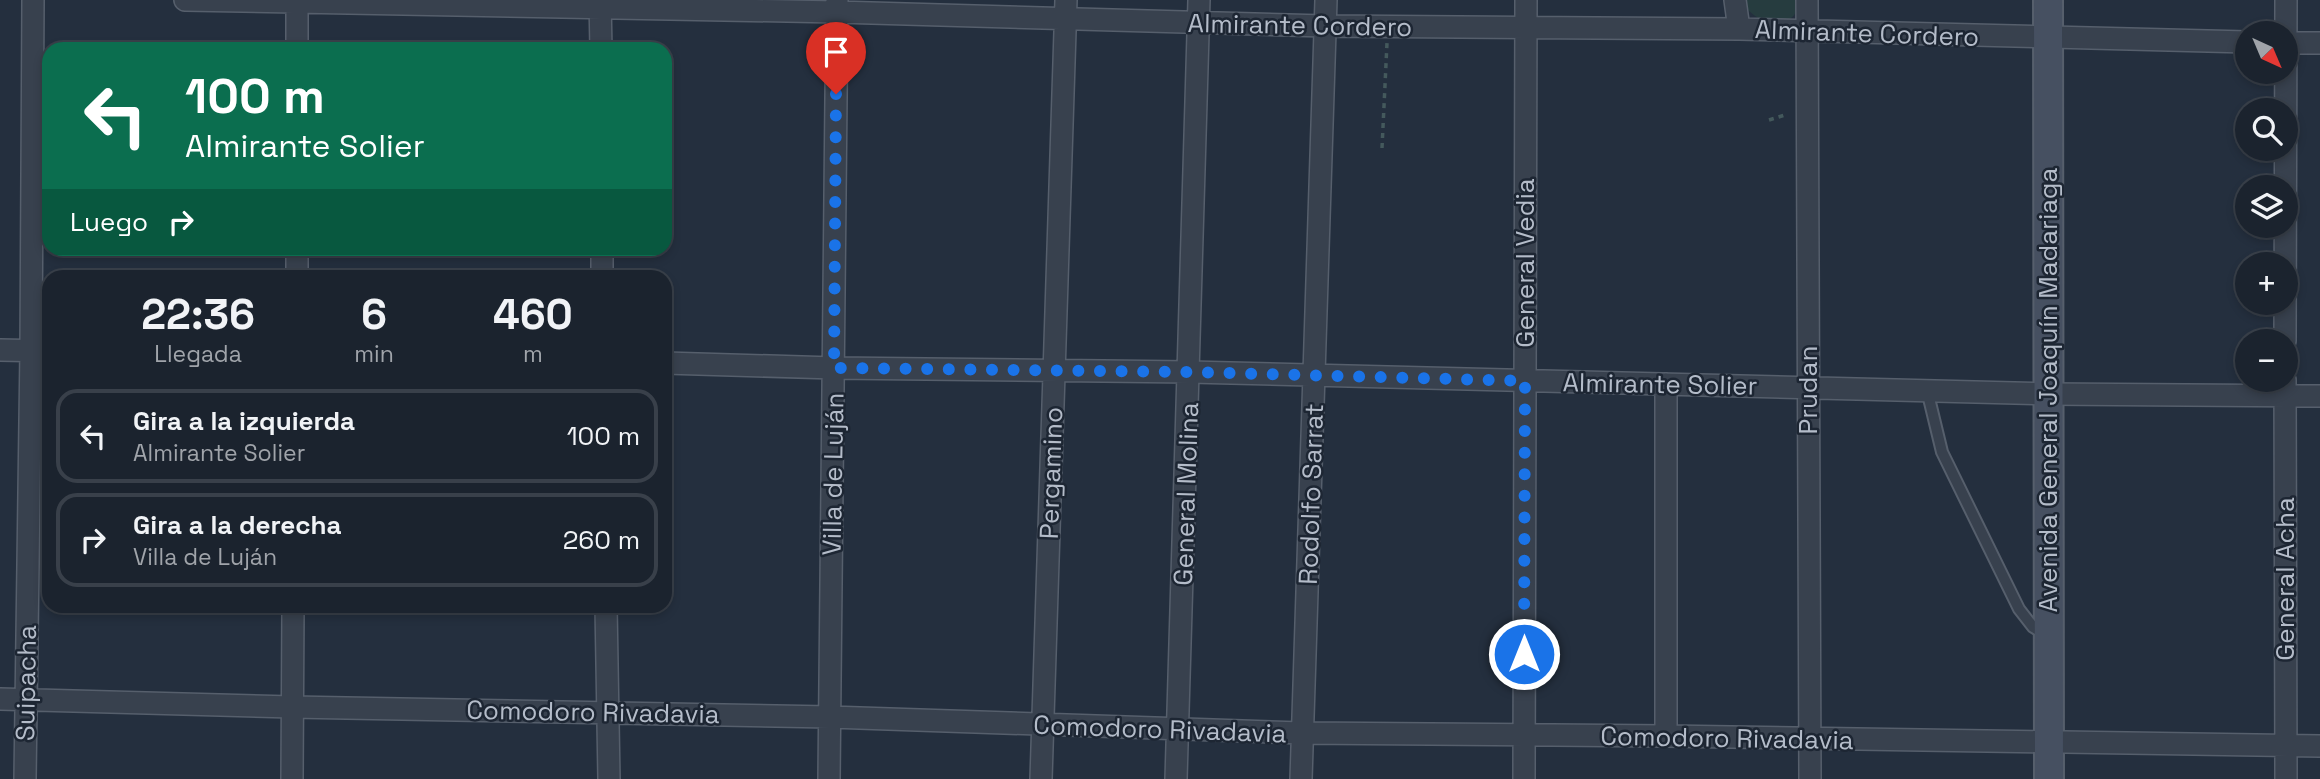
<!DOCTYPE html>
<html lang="es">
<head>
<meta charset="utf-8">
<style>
	:root { --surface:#1b232e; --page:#242b36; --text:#f1f3f6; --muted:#a0a4aa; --line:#39404a }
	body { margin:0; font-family:"Space Grotesk",sans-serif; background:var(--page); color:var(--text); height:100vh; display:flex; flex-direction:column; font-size:26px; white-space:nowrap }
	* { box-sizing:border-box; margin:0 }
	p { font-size:23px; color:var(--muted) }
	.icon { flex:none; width:38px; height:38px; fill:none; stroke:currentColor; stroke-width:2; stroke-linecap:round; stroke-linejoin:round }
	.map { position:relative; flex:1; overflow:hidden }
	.sheet { position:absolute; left:42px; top:270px; width:630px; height:343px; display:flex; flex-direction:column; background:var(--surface); border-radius:21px; box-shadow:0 4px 10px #0003,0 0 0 2px var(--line) }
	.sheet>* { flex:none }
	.guide { position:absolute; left:42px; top:42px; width:630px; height:214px; border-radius:21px; box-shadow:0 4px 10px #0003,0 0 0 2px var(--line); background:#0b6e4f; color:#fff; overflow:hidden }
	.needle { width:46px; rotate:136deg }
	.tools { position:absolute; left:2235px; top:21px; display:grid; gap:14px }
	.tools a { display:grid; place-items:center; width:63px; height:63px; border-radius:50%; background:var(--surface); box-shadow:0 4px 10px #0003,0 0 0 2px var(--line); font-size:35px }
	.pin { position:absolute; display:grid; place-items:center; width:60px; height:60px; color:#fff; margin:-72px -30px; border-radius:50% 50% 50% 0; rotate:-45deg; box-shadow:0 0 7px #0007 }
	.pin .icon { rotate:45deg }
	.me { position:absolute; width:77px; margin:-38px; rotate:0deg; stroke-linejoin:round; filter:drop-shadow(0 0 5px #0008) }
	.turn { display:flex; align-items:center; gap:24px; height:147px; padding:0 28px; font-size:32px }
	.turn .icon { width:91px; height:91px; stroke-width:2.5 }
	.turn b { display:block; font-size:49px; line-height:60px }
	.then { display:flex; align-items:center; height:66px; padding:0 28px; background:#0003; gap:14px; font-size:26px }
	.eta { display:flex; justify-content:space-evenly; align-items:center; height:119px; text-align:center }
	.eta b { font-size:42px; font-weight:600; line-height:49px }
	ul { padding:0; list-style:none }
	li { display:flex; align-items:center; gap:21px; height:94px; margin:0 14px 10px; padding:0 14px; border:4px solid var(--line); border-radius:21px }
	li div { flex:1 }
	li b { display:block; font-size:26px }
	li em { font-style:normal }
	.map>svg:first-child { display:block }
	.green { fill:#263c3f }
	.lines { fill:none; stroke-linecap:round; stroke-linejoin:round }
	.lane-casing { stroke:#565f6c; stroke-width:14 }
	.street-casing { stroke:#565f6c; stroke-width:24 }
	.secondary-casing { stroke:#565f6c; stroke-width:32 }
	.path { stroke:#44595c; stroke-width:3.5; stroke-dasharray:5 5; stroke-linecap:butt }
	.lane { stroke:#38414e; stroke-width:10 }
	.street { stroke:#38414e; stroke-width:21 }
	.secondary { stroke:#465061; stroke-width:28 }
	.route { stroke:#1a73e8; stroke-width:12; stroke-dasharray:0 21.6 }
	.labels { text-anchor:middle; stroke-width:5; stroke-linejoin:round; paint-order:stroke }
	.street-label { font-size:26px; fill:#b4bcc9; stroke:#1d2633 }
</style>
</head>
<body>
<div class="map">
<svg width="2320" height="779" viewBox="0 0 2320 779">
	<rect width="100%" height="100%" fill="#242f3e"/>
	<path class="green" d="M1742,0H1798V9C1796,12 1794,16 1791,18C1774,30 1748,17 1742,0Z"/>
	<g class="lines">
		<g class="lane-casing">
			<path id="lane" d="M1927,390L1942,452L2019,609L2033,627L2047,635"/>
		</g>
		<g class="street-casing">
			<path id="street" d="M185,0L837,12L1325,26L1739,29L2247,42
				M600,0L601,49
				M1735,0L1739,29
				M1807,0L1810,779
				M2286,43H2320
				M297,49V0
				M602,248V276
				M297,276V248
				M2285,341L2286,0
				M0,350L49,351
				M665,363L834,368L1190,372L2049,394L2320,396
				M2285,380L2286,779
				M606,606L609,779
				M0,699L292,707L830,717L1302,733L1666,736L2320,746
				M1666,736V384
				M25,779L31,350L33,0
				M292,779L293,606
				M829,779L837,1
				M1041,779L1066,0
				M1176,779L1199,0
				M1301,779L1326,0
				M1524,779L1526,0"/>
		</g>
		<g class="secondary-casing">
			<path id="secondary" d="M2048,0L2049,779"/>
		</g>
		<path class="path" d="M1769,120L1788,114
			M1382,148L1387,43"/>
		<use href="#lane" class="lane"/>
		<use href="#street" class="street"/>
		<use href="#secondary" class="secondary"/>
	</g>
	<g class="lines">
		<path class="route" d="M836,94L834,368L1190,372L1525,381L1524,654"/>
	</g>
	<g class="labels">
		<g class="street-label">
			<text transform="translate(1300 25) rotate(1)" y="9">Almirante Cordero</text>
			<text transform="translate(1867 33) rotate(2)" y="9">Almirante Cordero</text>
			<text transform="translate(1525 263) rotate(-90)" y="9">General Vedia</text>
			<text transform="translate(1660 384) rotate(1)" y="9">Almirante Solier</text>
			<text transform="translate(1808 390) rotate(-90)" y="9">Prudan</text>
			<text transform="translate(2048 390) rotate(-90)" y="9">Avenida General Joaquín Madariaga</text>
			<text transform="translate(1051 473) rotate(-88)" y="9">Pergamino</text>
			<text transform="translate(833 474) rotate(-89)" y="9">Villa de Luján</text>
			<text transform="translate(1186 494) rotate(-88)" y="9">General Molina</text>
			<text transform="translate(1311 494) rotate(-88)" y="9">Rodolfo Sarrat</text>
			<text transform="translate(2285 579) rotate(-90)" y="9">General Acha</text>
			<text transform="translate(26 683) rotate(-89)" y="9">Suipacha</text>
			<text transform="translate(593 712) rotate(1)" y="9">Comodoro Rivadavia</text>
			<text transform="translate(1160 729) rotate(2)" y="9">Comodoro Rivadavia</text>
			<text transform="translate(1727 738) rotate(1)" y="9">Comodoro Rivadavia</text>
		</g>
	</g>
</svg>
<div class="tools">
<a><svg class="needle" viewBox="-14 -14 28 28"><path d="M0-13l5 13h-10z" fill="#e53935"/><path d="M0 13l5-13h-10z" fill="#a0a4aa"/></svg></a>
<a><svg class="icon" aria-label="search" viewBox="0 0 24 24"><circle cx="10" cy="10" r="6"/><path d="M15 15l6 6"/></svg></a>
<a><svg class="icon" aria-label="layers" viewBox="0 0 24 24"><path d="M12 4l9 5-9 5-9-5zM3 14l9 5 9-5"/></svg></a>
<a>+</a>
<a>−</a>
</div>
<div class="pin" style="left:836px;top:94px;background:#d93025"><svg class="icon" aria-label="arrive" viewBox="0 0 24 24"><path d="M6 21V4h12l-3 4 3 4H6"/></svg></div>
<svg class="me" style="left:1524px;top:654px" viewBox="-20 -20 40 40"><circle r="17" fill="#1a73e8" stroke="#fff" stroke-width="3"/><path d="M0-11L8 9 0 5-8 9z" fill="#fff"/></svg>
<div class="guide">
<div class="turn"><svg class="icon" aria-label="left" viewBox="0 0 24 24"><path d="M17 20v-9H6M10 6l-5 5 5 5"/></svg><div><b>100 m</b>Almirante Solier</div></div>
<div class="then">Luego<svg class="icon" aria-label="right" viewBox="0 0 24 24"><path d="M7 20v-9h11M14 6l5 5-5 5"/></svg></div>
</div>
<section class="sheet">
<div class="eta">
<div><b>22:36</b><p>Llegada</p></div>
<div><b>6</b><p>min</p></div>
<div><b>460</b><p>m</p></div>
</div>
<ul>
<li><svg class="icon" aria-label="left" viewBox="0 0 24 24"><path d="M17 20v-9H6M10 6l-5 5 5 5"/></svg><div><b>Gira a la izquierda</b><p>Almirante Solier</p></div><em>100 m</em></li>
<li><svg class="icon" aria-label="right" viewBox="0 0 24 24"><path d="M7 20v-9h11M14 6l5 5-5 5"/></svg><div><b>Gira a la derecha</b><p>Villa de Luján</p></div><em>260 m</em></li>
</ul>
</section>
</div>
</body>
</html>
